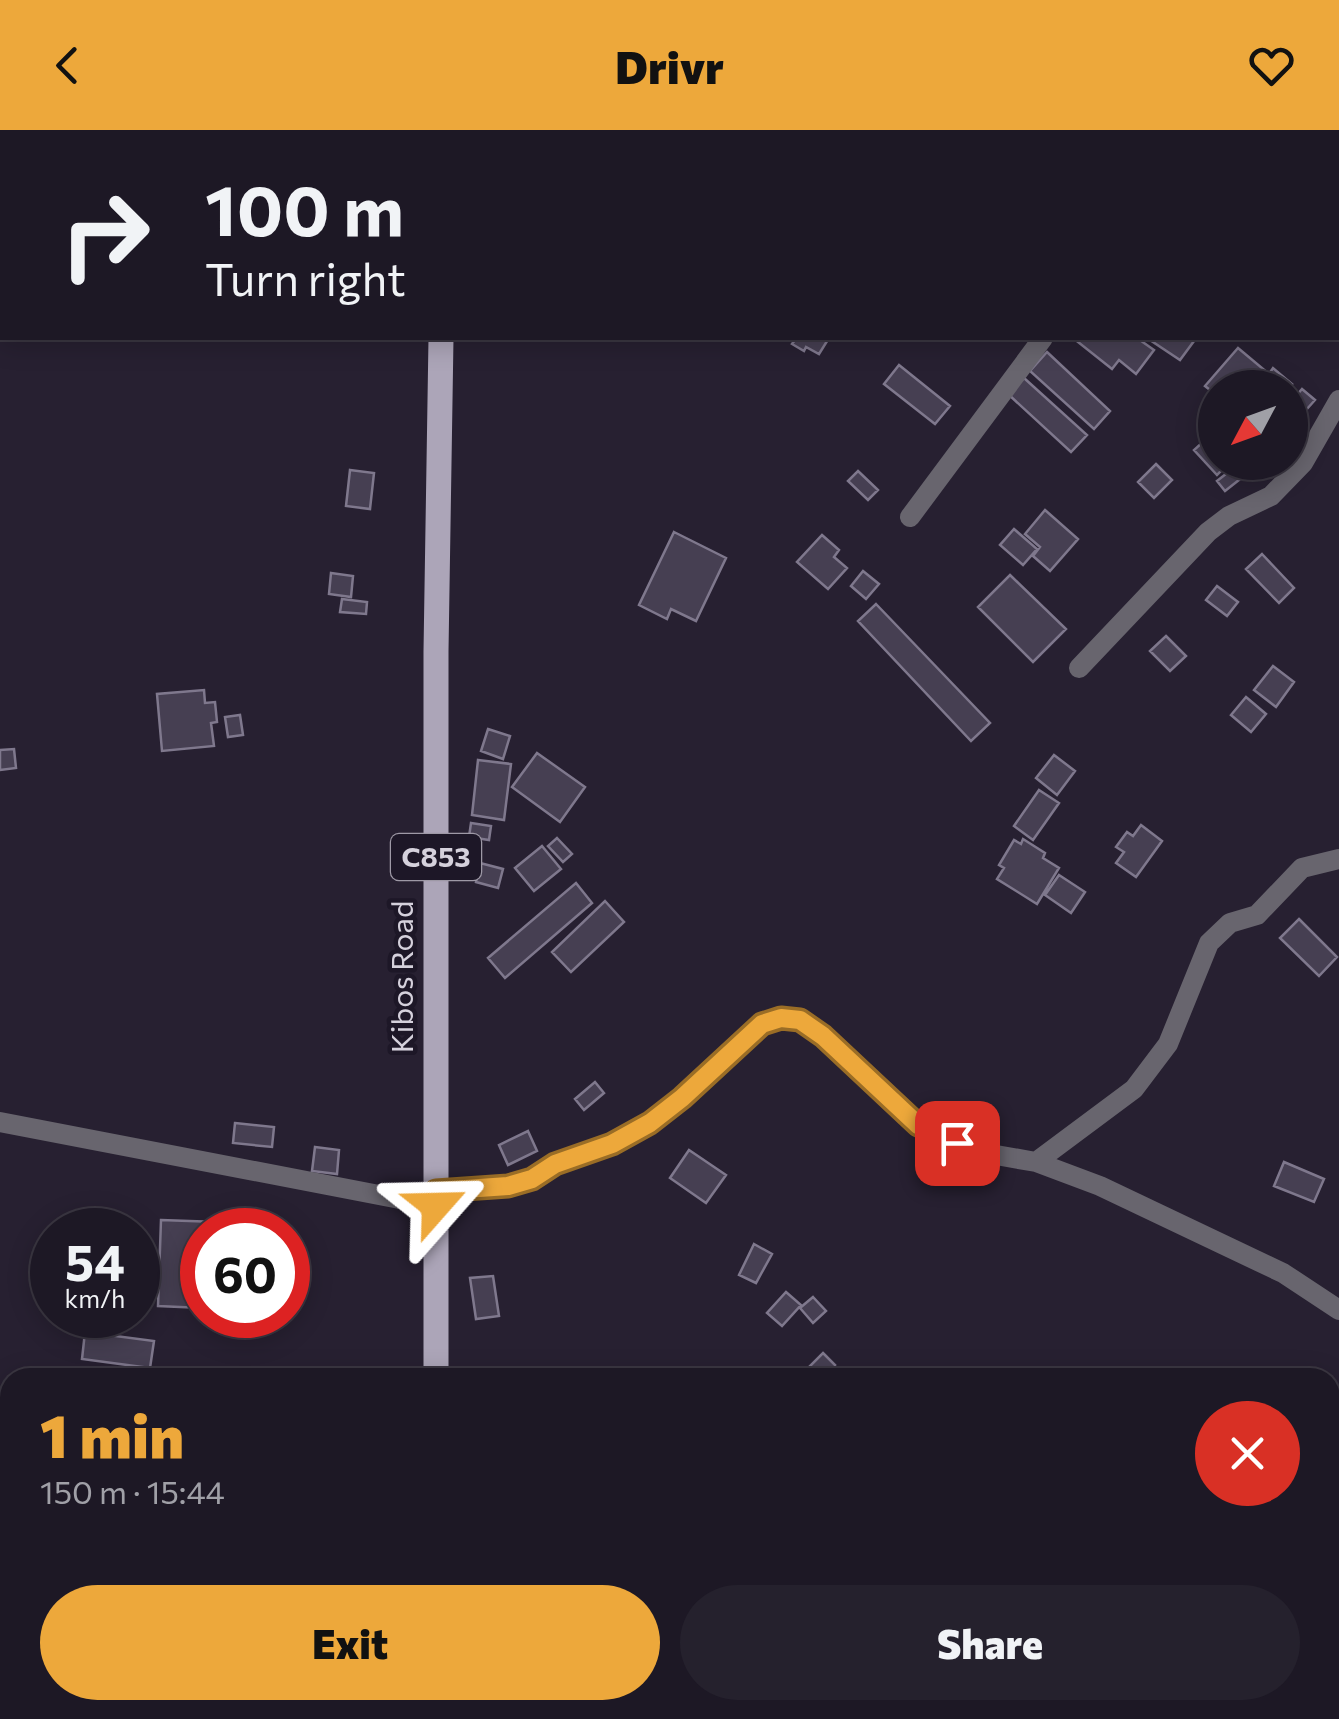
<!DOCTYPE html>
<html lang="en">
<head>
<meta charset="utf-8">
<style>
	:root { --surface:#1d1825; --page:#25212d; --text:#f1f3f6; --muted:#a0a0a7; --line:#3b3742; --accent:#eda83b }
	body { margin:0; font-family:Commissioner,sans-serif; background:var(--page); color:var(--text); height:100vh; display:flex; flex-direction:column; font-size:38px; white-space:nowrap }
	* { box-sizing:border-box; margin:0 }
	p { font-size:32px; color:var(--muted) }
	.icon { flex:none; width:55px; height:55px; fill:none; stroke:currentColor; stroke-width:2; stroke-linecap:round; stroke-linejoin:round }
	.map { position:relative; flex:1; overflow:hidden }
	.sheet { position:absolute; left:0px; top:1238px; width:1340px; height:352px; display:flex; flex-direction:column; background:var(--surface); border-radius:30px 30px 0 0; box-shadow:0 5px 25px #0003,0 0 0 2px var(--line) }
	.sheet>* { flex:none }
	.guide { position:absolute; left:0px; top:0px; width:1340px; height:210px; box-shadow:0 5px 25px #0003,0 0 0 2px var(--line); background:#1d1825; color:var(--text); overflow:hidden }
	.needle { width:65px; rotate:229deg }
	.fabs { position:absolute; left:1198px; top:240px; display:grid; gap:20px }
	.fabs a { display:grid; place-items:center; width:110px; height:110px; border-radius:50%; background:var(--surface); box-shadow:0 5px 25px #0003,0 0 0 2px var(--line); font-size:50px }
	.speed { position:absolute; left:30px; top:1078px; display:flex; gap:20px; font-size:50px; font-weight:700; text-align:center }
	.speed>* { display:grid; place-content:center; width:130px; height:130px; border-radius:50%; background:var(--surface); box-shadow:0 5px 25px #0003,0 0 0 2px var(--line); line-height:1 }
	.speed small { font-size:25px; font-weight:400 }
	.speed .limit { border:15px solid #d22; background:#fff; color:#111 }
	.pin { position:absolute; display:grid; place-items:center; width:85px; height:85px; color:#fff; margin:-42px; border-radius:20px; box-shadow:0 5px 15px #0006 }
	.me { position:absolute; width:110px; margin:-55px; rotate:65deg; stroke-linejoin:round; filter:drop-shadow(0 0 8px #0008) }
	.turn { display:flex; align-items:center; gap:35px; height:210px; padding:0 40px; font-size:45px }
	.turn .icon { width:130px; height:130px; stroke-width:2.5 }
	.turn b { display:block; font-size:70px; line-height:85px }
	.round { display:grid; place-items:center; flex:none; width:105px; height:105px; border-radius:52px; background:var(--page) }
	.summary { display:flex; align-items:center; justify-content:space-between; height:170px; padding:0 40px }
	h1 { font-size:60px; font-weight:800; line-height:75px; color:var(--accent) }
	.cta { display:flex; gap:20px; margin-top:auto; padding:20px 40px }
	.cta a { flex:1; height:115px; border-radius:60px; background:var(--accent); color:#111; font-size:40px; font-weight:800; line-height:115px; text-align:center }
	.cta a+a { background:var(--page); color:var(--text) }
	header { display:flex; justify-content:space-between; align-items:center; height:130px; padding:0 40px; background:var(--accent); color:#111; font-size:45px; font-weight:800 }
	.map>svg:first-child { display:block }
	.building { fill:#463f52; stroke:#7f788d; stroke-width:2.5 }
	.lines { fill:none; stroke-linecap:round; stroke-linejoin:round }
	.street { stroke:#68656e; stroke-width:20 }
	.primary { stroke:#aca5b8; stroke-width:25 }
	.route-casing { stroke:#9a6d26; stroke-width:25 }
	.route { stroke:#eda83b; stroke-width:18 }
	.labels { text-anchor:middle; stroke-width:9; stroke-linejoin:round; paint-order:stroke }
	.shield { fill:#1d1727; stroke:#9e99a6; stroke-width:2.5 }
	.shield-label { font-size:28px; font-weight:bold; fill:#d5d1dc }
	.street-label { font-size:30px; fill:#d5d1dc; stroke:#1d1727 }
</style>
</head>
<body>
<header><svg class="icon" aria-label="back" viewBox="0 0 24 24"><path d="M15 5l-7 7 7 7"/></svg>Drivr<svg class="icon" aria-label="heart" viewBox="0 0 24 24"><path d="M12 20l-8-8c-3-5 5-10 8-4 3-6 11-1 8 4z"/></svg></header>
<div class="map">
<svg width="1339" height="1589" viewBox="0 0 1339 1589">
	<rect width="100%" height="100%" fill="#272031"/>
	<path class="building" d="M790,208H829L819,224L806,217L804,221L792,214L795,210Z
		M1073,208H1137L1154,220L1136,244L1119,230L1112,239Z
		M1152,208H1189L1194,211L1180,230L1150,210Z
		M1238,218L1269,244L1273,238L1292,254L1288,258H1215V264L1205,256Z
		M1047,222L1110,281L1094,299L1030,241Z
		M899,235L950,276L935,294L884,254Z
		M1024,248L1087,305L1071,322L1008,264Z
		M1302,259L1315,270L1290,298V273Z
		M1215,301V332H1230L1217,345L1194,320Z
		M1156,334L1172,350L1154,368L1138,352Z
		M1236,336L1244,346L1225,361L1217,351Z
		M350,340L374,343L370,379L346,376Z
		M858,341L878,360L868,370L848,351Z
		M1045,380L1078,409L1050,441L1033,426L1040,417L1025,404Z
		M1014,399L1037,419L1023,435L1000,415Z
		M674,402L726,428L696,491L671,479L667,489L639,475Z
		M822,405L839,420L834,427L847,438L828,459L797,432Z
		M1262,424L1294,458L1279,473L1246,439Z
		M863,441L879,454L866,469L851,456Z
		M331,443L353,446L351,467L329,464Z
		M1010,445L1066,499L1033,532L978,477Z
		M1217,456L1238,472L1227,486L1206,470Z
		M342,469L367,472L366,484L340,482Z
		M876,474L990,593L971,611L858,491Z
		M1166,506L1186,526L1170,541L1150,521Z
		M1273,536L1294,552L1276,577L1254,560Z
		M204,560L205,573L215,572L217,592L211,593L214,616L162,621L157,564Z
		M1246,567L1266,584L1251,602L1231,585Z
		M240,585L243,605L228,607L225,587Z
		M488,599L510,606L503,629L481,621Z
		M14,619L16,638L0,640V620Z
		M537,623L585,657L560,692L512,657Z
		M1054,625L1075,641L1057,665L1036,648Z
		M478,630L511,634L504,690L472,685Z
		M1039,660L1059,673L1033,710L1014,696Z
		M471,693L491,696L489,710L469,707Z
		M1141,695L1162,711L1136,747L1116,733L1124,722L1116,717L1127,702L1133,706Z
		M557,708L572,724L563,732L548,716Z
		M1023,709L1045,723L1043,728L1059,738L1037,774L997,749L1004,738L999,735L1014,710L1021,714Z
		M542,716L561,739L534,761L515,738Z
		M480,733L503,739L498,758L476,752Z
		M1059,745L1085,762L1071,783L1045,765Z
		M576,753L592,773L505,848L488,828Z
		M605,771L624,792L571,842L552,822Z
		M1299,789L1337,827L1319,846L1280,808Z
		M595,952L604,963L584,980L575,969Z
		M235,993L274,997L272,1017L233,1013Z
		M528,1001L537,1021L508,1035L499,1015Z
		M315,1017L339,1020L337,1044L312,1041Z
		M689,1020L726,1045L706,1073L670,1048Z
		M1284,1032L1324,1049L1314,1072L1274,1056Z
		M161,1090L217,1092L216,1100H202V1178L158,1176Z
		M754,1114L772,1124L756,1153L739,1145Z
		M493,1146L499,1186L476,1189L470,1148Z
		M786,1162L801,1175L782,1196L767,1183Z
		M813,1167L826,1181L813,1193L800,1178Z
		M85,1202L154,1211L150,1238L82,1229Z
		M823,1223L835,1235L822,1248H798Z
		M86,1580H138L131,1585L134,1589H82L79,1585Z
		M607,1580H662L657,1589H633L626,1585L624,1589H608L604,1586Z"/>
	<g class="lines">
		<path class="street" d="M694,0L698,2
			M881,2L884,0
			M1221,2L1223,0
			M910,387L1043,208
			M1079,538L1208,402L1229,386L1271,366L1303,333L1339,270
			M0,992L436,1076
			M1036,1032L1134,959L1168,914L1209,813L1230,793L1257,785L1302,738L1339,729
			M436,1061L508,1056L533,1049L555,1034L611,1014L650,993L683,968L761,894L781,888L800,890L823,905L893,974L935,1005L979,1022L1036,1032L1100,1056L1283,1143L1339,1180
			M0,1424L10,1425"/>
		<path class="primary" d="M444,2V0
			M436,1248V521L441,208
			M440,1580L441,1589"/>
	</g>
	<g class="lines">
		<g class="route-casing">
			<path id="route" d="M436,1076V1061L508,1056L532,1049L555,1034L612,1014L650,993L682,968L762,894L781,888L800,890L823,906L918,995L957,1013"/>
		</g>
		<use href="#route" class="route"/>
	</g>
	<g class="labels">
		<rect class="shield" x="391" y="704" width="90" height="46" rx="8"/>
		<g class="shield-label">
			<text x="436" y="737">C853</text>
		</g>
		<g class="street-label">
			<text transform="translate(403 847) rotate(-90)" y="10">Kibos Road</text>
		</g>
	</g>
</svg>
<div class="fabs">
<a><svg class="needle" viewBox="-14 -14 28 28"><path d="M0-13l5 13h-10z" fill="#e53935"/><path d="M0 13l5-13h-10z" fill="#a0a0a7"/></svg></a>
</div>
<div class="speed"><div>54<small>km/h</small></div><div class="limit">60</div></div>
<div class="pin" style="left:957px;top:1013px;background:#d93025"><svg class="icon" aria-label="arrive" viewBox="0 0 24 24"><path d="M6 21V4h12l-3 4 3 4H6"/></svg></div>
<svg class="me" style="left:436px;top:1076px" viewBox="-20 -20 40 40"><path d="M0-17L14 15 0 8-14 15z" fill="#eda83b" stroke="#fff" stroke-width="4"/></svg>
<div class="guide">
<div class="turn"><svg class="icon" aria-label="right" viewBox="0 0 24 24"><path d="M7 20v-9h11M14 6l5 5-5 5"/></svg><div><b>100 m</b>Turn right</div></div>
</div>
<section class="sheet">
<div class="summary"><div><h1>1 min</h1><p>150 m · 15:44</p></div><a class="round" style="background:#d93025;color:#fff"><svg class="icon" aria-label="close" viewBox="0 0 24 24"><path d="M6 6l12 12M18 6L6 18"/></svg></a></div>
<div class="cta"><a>Exit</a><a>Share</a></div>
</section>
</div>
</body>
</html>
